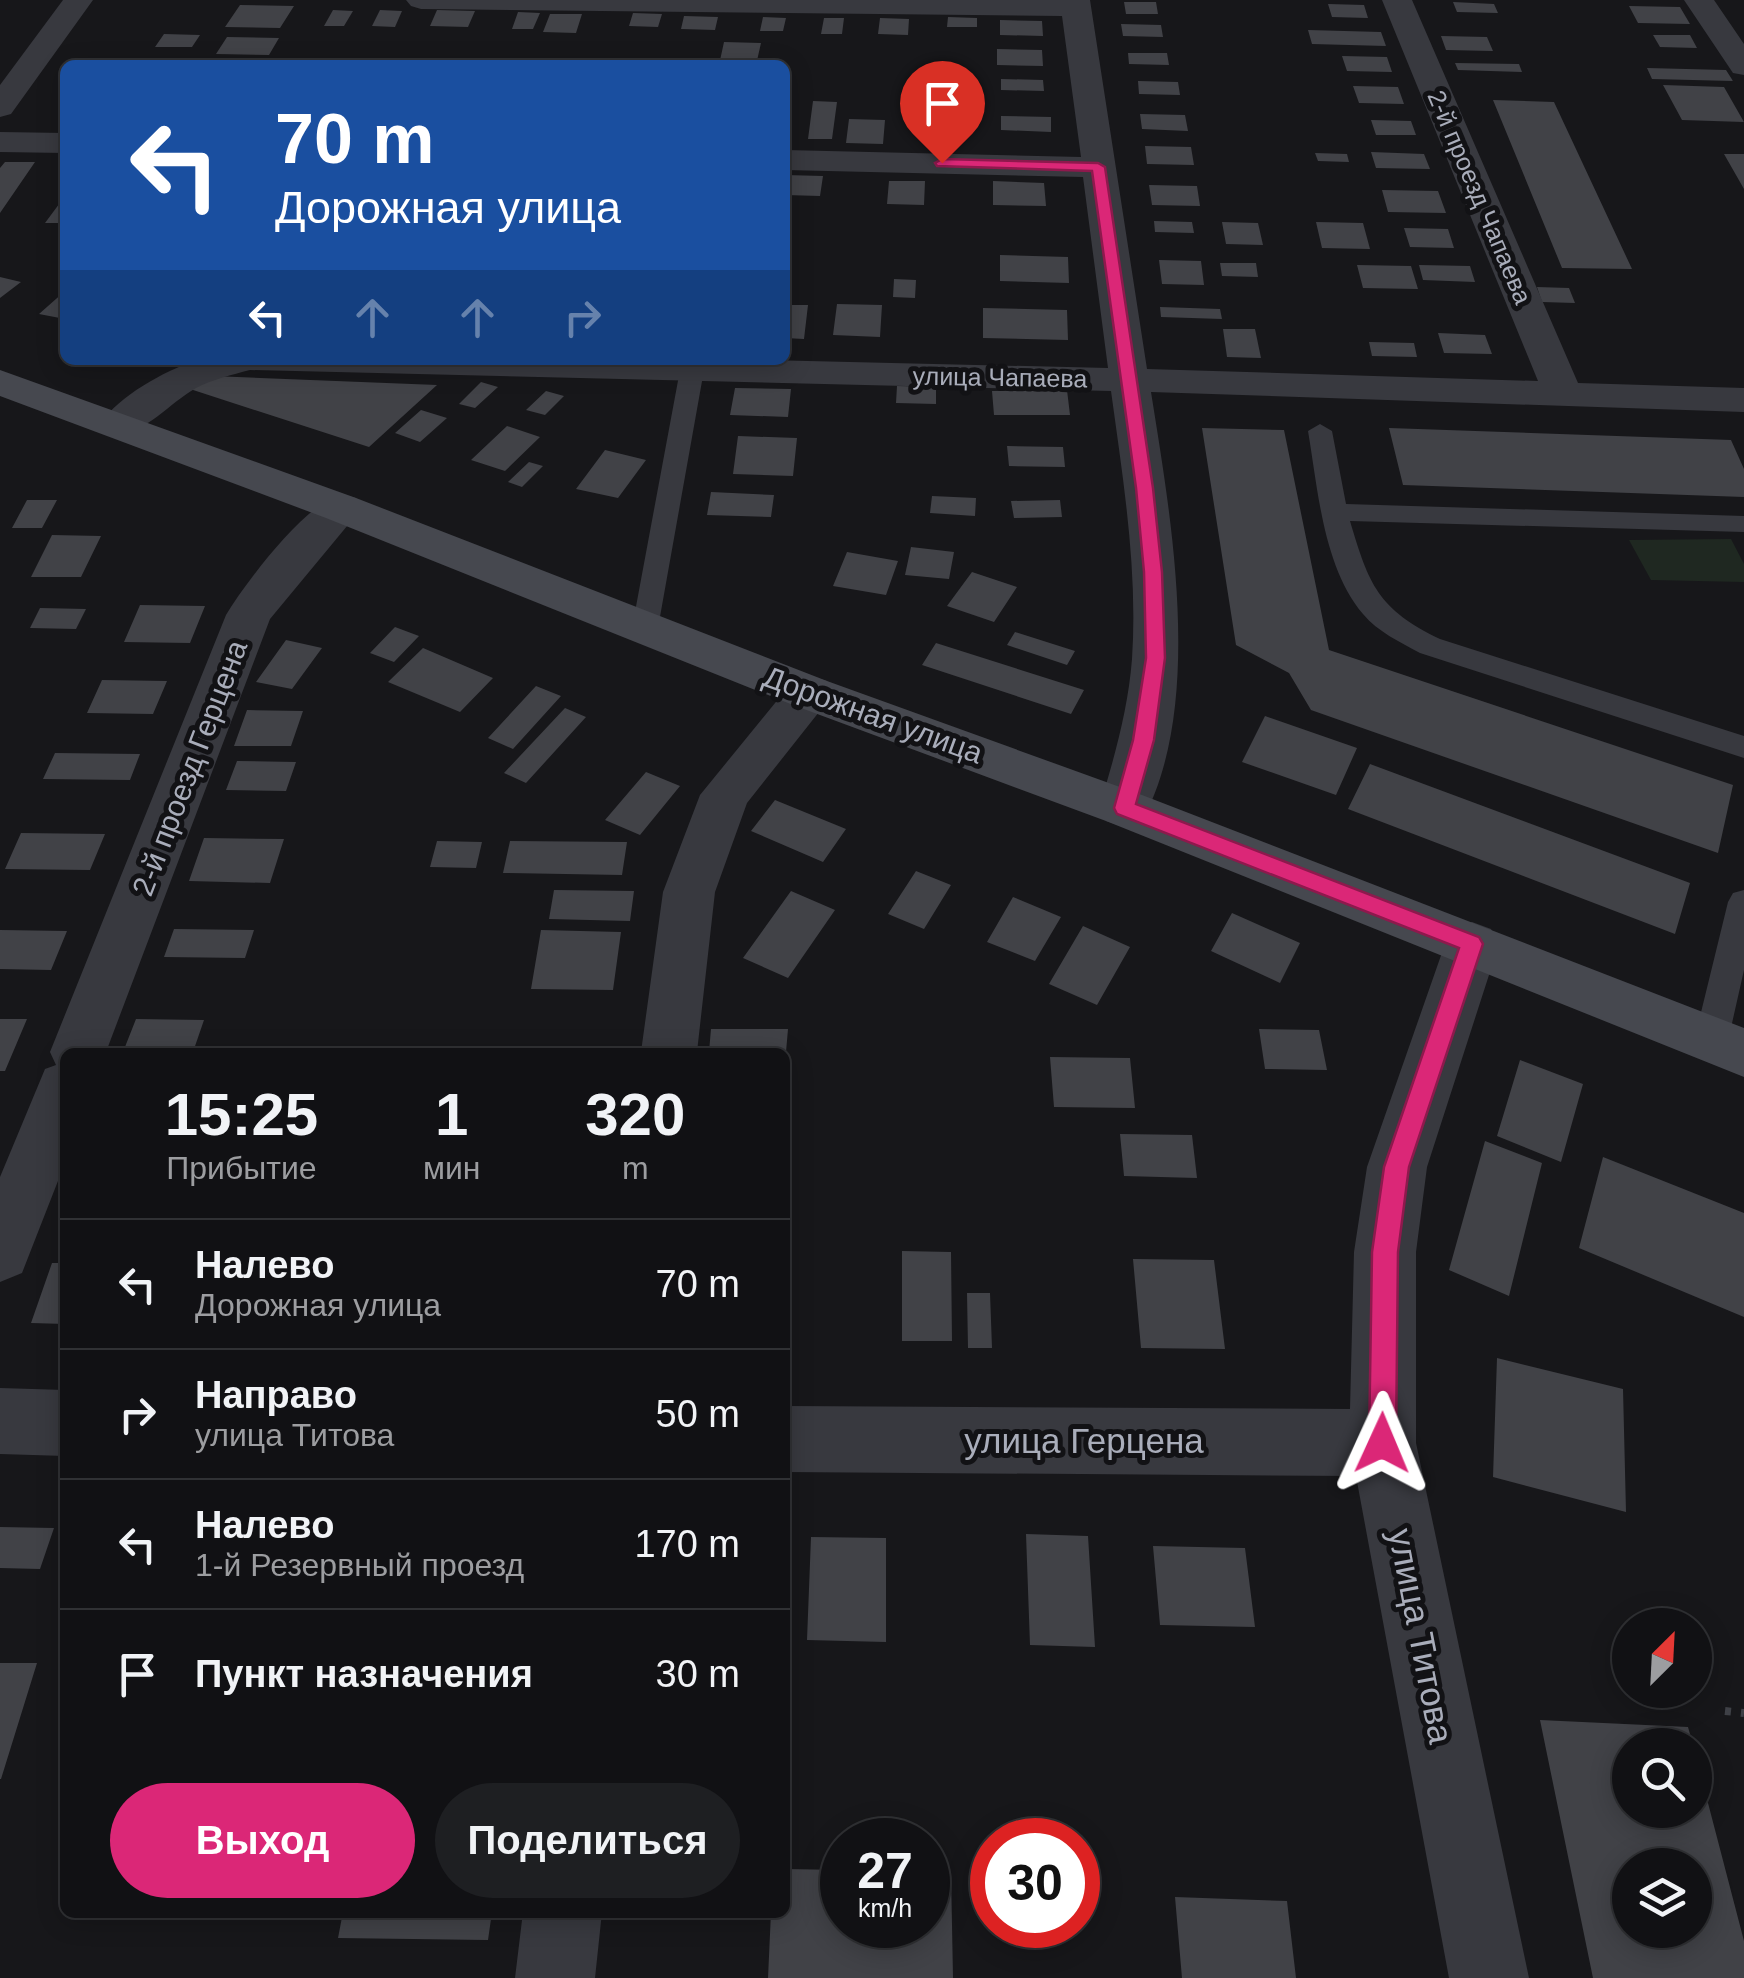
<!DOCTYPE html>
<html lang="ru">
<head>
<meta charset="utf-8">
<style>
	:root { --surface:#111114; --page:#1e1f22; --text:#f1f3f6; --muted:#9c9da0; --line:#303134; --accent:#db2777 }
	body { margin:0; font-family:Helvetica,sans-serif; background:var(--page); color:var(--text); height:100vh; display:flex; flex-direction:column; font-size:38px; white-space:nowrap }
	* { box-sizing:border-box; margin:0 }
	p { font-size:32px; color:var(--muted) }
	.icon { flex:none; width:55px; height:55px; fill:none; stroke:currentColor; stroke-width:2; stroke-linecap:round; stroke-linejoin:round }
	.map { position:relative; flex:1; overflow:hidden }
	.details { position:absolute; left:60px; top:1048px; width:730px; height:870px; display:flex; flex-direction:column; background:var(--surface); border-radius:15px; box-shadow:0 5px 25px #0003,0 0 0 2px var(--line) }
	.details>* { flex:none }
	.banner { position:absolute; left:60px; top:60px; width:730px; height:305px; border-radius:15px; box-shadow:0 5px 25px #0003,0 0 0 2px var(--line); background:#1a4fa0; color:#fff; overflow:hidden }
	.needle { width:65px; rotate:24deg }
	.buttons { position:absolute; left:1612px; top:1608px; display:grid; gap:20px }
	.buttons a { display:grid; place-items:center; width:100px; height:100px; border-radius:50%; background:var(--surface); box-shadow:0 5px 25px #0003,0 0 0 2px var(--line); font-size:50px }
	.speed { position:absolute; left:820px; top:1818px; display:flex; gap:20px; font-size:50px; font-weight:700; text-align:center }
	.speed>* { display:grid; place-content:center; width:130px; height:130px; border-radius:50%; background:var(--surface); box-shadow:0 5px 25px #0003,0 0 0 2px var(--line); line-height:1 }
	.speed small { font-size:25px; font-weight:400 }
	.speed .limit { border:15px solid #d22; background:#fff; color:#111 }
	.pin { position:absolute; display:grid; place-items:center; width:85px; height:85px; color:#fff; margin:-102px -42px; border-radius:50% 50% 50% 0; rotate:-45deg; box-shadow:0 0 10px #0007 }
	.pin .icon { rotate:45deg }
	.me { position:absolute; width:110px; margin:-55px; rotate:1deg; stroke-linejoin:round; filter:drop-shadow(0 0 8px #0008) }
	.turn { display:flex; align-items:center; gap:35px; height:210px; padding:0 50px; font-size:45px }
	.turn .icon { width:130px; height:130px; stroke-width:2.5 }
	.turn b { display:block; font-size:70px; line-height:85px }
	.lanes { display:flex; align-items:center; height:95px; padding:0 50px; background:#0003; justify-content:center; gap:50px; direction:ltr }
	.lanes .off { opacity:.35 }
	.eta { display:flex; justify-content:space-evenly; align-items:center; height:170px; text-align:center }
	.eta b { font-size:60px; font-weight:700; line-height:70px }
	.button { display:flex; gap:20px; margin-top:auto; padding:20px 50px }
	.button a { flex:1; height:115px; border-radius:60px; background:var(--accent); color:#fff; font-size:40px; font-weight:700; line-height:115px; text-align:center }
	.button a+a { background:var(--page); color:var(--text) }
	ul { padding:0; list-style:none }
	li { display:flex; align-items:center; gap:30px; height:130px; padding:0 50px; border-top:2px solid var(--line) }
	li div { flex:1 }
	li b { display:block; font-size:38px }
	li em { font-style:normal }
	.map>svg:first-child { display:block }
	.green { fill:#1f2821 }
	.building { fill:#414247; fill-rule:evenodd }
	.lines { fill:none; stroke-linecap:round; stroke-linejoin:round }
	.path { stroke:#3e4046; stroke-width:8; stroke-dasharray:6 10; stroke-linecap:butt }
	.service { fill:#38393f; fill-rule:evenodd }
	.minor { fill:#38393f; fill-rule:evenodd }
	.secondary { fill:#46484f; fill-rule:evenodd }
	.route { fill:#db2777; stroke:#8e194d; stroke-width:2.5 }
	.labels { text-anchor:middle; stroke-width:10; stroke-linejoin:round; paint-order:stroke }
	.far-street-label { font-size:25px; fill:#a9adba; stroke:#121215 }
	.street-label { font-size:30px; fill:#a9adba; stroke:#121215 }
	.near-street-label { font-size:35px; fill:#a9adba; stroke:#121215 }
</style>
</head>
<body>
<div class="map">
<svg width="1744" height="1978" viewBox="0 0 1744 1978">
	<rect width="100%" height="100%" fill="#17171a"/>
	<path class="green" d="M1731,539L1744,564V582L1651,580L1629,540Z"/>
	<path class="building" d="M1124,2H1156L1158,14H1126Z
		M1453,2L1494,4L1498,13L1457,12Z
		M1328,4L1364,5L1368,18L1332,17Z
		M240,5L294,6L280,28L225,27Z
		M1629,6L1680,7L1690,24L1638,23Z
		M333,10L353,11L344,26H324Z
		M380,10L402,11L395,27L372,26Z
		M437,10L475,11L468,27L430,26Z
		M518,12L540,13L533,29H512Z
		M633,13L662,14L658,27L629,26Z
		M550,14H582L576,33L543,32Z
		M684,16L718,17L715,30L681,29Z
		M763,17L786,18L783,31H760Z
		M948,17L977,18V27H947Z
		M824,18H844L842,34H821Z
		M880,18L909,19L908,35L878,34Z
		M1000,20L1042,21L1043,36L1000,35Z
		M1121,24L1161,25L1163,37L1123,36Z
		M1308,30L1381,32L1386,46L1312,44Z
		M164,34L200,35L192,47H155Z
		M1653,35H1690L1697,48L1660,47Z
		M1441,36L1487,37L1493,51L1446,50Z
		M227,37L279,38L269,55L216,54Z
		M724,42L761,43L756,65H719Z
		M997,49L1042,50L1043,66L997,65Z
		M1128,53H1167L1169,65L1129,64Z
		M1342,56L1387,57L1392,72L1347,71Z
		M1455,63L1519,64L1522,72L1458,70Z
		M1647,68L1726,70L1733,81L1652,79Z
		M1001,79L1043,80L1044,91L1001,90Z
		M1138,81L1178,82L1180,95L1139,94Z
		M1663,85L1724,87L1744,122L1682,120Z
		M1353,86L1398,87L1404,104L1359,103Z
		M1493,100L1554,102L1632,269L1562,268Z
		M813,101L837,102L832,139H808Z
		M1140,114L1185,115L1188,131L1142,129Z
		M1001,116L1051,117V132L1001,130Z
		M849,119L885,120L883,144L846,143Z
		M1371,120L1411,121L1416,135H1376Z
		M1145,146L1191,147L1194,165L1147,164Z
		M1371,152L1424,154L1430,169L1376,168Z
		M1315,153L1347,154L1349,162L1318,161Z
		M1724,154H1744V189Z
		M5,162H35L0,213V168Z
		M785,175L823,176L820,196L785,195Z
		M889,181H925L924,205L887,204Z
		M993,181L1044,183L1046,206L993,205Z
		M1149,185L1197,186L1200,206L1152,205Z
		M1382,190L1438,191L1446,213L1388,212Z
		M65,196V223H45Z
		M1154,221L1192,222L1194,233L1155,232Z
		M1222,222L1258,223L1263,245L1226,244Z
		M1316,222L1363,223L1370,249L1322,248Z
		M1404,228L1448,229L1454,248L1410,247Z
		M1000,255L1068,257L1069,283L1000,281Z
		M1159,260L1201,261L1204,285L1162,284Z
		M1220,263H1256L1258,277L1222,276Z
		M1357,265L1411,266L1418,289L1363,288Z
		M1419,265L1470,266L1475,282L1423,280Z
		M0,277L21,282L0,298Z
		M894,279L916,280L915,298L893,297Z
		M1537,287L1569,288L1575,303L1542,302Z
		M65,291V319L39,314Z
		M837,304L882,305L880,337L833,335Z
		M785,305H808L804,339L785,338Z
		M1160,307L1220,309L1222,319L1161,317Z
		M983,308L1067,310L1068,340L983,338Z
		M1223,329H1255L1261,358L1227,357Z
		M1438,333L1485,335L1492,354L1444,353Z
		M1369,342L1414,343L1417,357L1372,356Z
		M212,376L437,385L369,447L190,389Z
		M481,382L498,387L475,408L459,404Z
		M897,386L936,387V404L896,403Z
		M735,388L791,389L788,417L730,415Z
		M1067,390L1070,415H994L992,391Z
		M546,391L564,396L545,415L526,410Z
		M421,410L447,418L420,442L395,433Z
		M507,426L540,437L505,471L471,460Z
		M1202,428L1284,430L1329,650L1733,785L1718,853L1311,710L1289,673L1236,645Z
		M1389,428L1731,440L1744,469V497L1403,485Z
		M738,436L797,438L793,476L733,474Z
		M1007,446L1063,447L1065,467L1009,466Z
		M605,450L646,460L618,498L576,489Z
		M529,462L543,466L522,487L508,482Z
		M711,492L774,495L771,517L707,515Z
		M932,496L976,498L975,516L930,513Z
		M27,500H57L42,528H12Z
		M1060,500L1062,517L1014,518L1011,501Z
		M52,535L101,536L81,577H31Z
		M911,547L954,552L949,579L905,575Z
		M847,552L898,561L886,595L833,586Z
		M972,572L1017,587L994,622L947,606Z
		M140,605L205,606L190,643L124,642Z
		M40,608L86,609L76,629L30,628Z
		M395,627L419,636L394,662L370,653Z
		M1015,632L1075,651L1067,665L1007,645Z
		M286,640L322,648L292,689L256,682Z
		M936,643L1084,690L1071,714L922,665Z
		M423,648L493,678L460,712L388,682Z
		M102,680L167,681L153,714L87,713Z
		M536,686L561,696L513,749L488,738Z
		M565,708L586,717L526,783L504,773Z
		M247,710L303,711L291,746H234Z
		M1265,716L1357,748L1336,795L1242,762Z
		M55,753L140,754L130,780L43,779Z
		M237,761L296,762L286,791L226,790Z
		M1370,764L1690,883L1675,934L1348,809Z
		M646,772L680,786L640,835L605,820Z
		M775,800L846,829L823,862L751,831Z
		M21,833L105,834L90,870L5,869Z
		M204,838L284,839L270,883L189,881Z
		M437,841L482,842L476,868L430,867Z
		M510,841L627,842L622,875L503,873Z
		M916,871L951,885L924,929L888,914Z
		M554,890L634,891L630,921L549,919Z
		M791,891L835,910L788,978L743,958Z
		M1013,897L1061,917L1035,961L987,942Z
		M1232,913L1300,943L1280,983L1211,951Z
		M1083,926L1130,947L1097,1005L1049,984Z
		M174,929L254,930L245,958L164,957Z
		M0,930L67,931L51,970L0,969Z
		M541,930L621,932L613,990L531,989Z
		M0,1019H27L5,1071H0Z
		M136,1019L204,1020L193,1052H123Z
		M711,1029H788L786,1052H709Z
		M1259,1029L1319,1030L1327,1070L1265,1069Z
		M1050,1057L1130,1058L1135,1108L1054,1107Z
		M1520,1060L1583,1084L1561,1162L1497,1136Z
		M1120,1134L1192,1135L1197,1178L1124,1176Z
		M1485,1141L1542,1163L1509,1296L1449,1270Z
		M1603,1157L1744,1213V1317L1579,1248Z
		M902,1251L951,1252L952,1341H902Z
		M1133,1259L1214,1260L1225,1349L1141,1348Z
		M52,1263H65V1324L31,1323Z
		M967,1293H990L992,1348H968Z
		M1497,1358L1623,1389L1626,1512L1493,1477Z
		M0,1527L54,1528L40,1569L0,1568Z
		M1026,1534L1088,1536L1095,1647L1030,1645Z
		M811,1537L886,1538V1642L807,1640Z
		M1153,1546L1245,1548L1255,1627L1160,1625Z
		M0,1663H37L1,1779H0Z
		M1540,1720L1688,1727L1693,1745H1630V1810H1695L1696,1757L1744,1941V1978H1593ZM1630,1865H1695V1930H1630Z
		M785,1869L842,1870V1925H928V1872H951L953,1978H768L771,1912H785Z
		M1175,1897L1287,1901L1296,1978H1182Z
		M343,1912H492L488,1940L338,1938Z"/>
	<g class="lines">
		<path class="path" d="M1725,1711L1744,1713"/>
		<path class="service" d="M692,363L704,370L658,628L655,635H635L632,628L680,370Z
			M1320,424L1332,431L1346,504L1744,516V532L1350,521C1369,585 1378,609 1440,639L1744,736V758L1420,653C1400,642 1378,632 1363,614C1323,567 1318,489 1308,431Z
			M1744,890V970L1728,1041L1723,1051L1711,1055L1699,1051L1694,1041L1728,902L1733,893Z"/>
		<path class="minor" d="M63,0H93L11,114L0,117V85Z
			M406,0H1090L1147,369L1538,381L1382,0H1412L1578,383L1744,388V412L1151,392C1171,518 1205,705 1142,821L1124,827L1106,821L1099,808C1114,759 1128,710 1132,659C1138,570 1123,479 1111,391L250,370C231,375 214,379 196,388C167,404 141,441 106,433L100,424C120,395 163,372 196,360H766L1108,368L1083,177L785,170V150L1081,157L1062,16L421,9L411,6Z
			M1684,0H1714L1744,44V75L1733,73Z
			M0,132L65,133V153L0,152Z
			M341,494L356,498L362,508L270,619L106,1052H65V1163L22,1273L0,1282V1177L45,1069L56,1065L50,1052L226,615C246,582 305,504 341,494Z
			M810,676L827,681L834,693L747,803L715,892L697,1052H641L663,892L700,795L793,681Z
			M1472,922L1491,929L1499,944L1427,1167L1416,1252V1443L1529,1978H1449L1356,1476L785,1472V1406L1350,1409L1354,1252L1367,1167L1445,944L1453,929Z
			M0,1388L65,1390V1456L0,1454Z
			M523,1912H602L595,1978H515Z"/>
		<path class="secondary" d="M0,370L356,498L827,681L1142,795L1744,1028V1077L1106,821L793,705L326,518L0,396Z"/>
	</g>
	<path class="route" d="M942,159L1098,163L1105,167L1153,488L1162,572L1165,658L1154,740L1136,804L1479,937L1483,944L1409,1167L1398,1252L1396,1443L1392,1453L1382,1457L1373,1453L1369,1443L1372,1252L1384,1167L1459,948L1117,814L1114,808L1133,740L1146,658L1144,572L1136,488L1092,171L937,166L935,163Z"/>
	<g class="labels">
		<g class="far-street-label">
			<text transform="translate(1480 197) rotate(67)" y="9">2-й проезд Чапаева</text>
			<text transform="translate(1000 377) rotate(1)" y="9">улица Чапаева</text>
		</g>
		<g class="street-label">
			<text transform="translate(873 715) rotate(20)" y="10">Дорожная улица</text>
			<text transform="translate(190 768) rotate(-69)" y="10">2-й проезд Герцена</text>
		</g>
		<g class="near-street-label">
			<text x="1084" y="1453">улица Герцена</text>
			<text transform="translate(1421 1636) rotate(79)" y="12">улица Титова</text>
		</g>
	</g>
</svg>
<div class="buttons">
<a><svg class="needle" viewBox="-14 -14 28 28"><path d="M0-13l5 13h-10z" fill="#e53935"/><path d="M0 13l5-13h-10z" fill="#9c9da0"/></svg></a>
<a><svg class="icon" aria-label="search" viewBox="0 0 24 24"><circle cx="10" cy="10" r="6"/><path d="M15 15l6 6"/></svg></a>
<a><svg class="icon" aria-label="layers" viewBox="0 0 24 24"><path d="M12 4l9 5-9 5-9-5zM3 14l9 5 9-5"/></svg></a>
</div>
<div class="speed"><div>27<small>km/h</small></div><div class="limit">30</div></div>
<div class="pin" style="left:942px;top:163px;background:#d93025"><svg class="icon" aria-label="arrive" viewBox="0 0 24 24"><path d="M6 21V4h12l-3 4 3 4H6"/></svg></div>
<svg class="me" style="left:1382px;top:1443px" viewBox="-20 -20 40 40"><path d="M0-17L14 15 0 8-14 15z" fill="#db2777" stroke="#fff" stroke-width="4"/></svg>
<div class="banner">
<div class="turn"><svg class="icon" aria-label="left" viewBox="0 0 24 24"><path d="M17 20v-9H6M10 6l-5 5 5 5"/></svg><div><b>70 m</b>Дорожная улица</div></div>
<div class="lanes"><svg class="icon" aria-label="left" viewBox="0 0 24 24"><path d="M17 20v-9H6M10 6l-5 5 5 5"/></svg><svg class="icon off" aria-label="ahead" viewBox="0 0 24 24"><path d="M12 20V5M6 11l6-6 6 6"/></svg><svg class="icon off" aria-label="ahead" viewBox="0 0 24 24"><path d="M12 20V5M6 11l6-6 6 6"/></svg><svg class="icon off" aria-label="right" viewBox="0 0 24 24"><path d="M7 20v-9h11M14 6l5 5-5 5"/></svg></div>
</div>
<section class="details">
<div class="eta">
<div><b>15:25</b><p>Прибытие</p></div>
<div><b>1</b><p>мин</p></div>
<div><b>320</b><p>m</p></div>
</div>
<ul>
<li><svg class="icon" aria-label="left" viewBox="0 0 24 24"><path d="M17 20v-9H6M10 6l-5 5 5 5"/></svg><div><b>Налево</b><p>Дорожная улица</p></div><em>70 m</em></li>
<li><svg class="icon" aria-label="right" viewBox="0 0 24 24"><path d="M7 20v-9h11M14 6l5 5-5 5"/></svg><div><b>Направо</b><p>улица Титова</p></div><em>50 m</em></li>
<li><svg class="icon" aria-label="left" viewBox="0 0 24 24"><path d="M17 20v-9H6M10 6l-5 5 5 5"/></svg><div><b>Налево</b><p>1-й Резервный проезд</p></div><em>170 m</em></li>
<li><svg class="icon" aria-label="arrive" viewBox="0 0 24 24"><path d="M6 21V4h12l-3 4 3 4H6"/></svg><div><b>Пункт назначения</b></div><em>30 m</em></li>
</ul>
<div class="button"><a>Выход</a><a>Поделиться</a></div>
</section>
</div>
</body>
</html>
